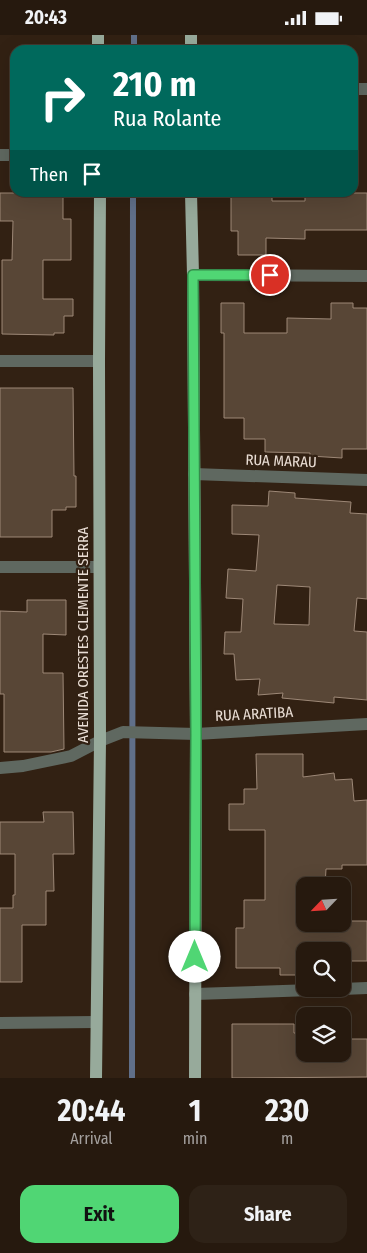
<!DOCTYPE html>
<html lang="en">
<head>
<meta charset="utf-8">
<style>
	:root { --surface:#26190e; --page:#2e2217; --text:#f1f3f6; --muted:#a4a09e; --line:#42382e; --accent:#50d674 }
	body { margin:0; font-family:"Fira Sans Condensed",sans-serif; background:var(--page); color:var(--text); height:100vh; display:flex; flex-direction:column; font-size:19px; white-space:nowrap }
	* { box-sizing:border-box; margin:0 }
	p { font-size:16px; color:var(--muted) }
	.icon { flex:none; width:28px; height:28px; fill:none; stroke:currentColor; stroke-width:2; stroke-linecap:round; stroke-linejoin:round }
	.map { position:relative; height:1043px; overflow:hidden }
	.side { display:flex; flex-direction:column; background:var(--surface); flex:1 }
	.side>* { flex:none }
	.banner { position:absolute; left:10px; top:10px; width:348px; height:152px; border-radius:15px; box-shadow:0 5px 20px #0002,0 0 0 1px var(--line); background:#00695c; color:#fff; overflow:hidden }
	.needle { width:32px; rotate:245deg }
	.buttons { position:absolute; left:296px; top:842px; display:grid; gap:10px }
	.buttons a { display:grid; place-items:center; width:55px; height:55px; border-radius:10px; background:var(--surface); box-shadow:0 5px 20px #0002,0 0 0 1px var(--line); font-size:25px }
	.pin { position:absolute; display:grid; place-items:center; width:42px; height:42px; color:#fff; margin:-21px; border:2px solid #fff; border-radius:50%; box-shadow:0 1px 5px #0007 }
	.me { position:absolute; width:55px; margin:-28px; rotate:0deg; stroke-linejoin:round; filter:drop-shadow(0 0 4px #0008) }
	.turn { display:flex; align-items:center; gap:18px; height:105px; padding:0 20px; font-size:22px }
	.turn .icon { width:65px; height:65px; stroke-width:2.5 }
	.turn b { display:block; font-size:35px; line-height:42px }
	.then { display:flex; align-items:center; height:48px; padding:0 20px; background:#0003; gap:10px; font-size:19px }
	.eta { display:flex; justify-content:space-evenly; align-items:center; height:85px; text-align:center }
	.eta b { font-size:30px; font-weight:700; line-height:35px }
	.button { display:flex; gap:10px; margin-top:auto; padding:10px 20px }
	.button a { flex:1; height:58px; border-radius:15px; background:var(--accent); color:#111; font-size:20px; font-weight:700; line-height:58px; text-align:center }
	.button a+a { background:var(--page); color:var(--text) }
	.status { display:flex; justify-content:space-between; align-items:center; height:35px; padding:0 25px; background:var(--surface); direction:ltr }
	.status svg { height:14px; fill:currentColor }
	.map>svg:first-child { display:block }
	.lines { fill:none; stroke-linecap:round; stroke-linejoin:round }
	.stream { stroke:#606f89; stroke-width:6 }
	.building { fill:#584636; stroke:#9d8877; fill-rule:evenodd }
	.minor { stroke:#5f6860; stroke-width:12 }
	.major { stroke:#97aa9b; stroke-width:12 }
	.route-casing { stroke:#348b4b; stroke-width:12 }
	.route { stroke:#50d674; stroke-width:9 }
	.labels { text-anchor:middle; stroke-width:4.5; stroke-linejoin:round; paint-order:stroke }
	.street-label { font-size:15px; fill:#e9ddd4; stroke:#322113 }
</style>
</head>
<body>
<div class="status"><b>20:43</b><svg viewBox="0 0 49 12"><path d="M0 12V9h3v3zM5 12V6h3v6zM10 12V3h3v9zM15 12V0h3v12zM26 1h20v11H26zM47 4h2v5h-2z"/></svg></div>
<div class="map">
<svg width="367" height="1043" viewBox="0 0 367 1043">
	<rect width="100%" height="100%" fill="#322113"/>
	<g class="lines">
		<path class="stream" d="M134,15V0
			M132,1043L133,158"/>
	</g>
	<path class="building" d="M0,158H63V184H71V225H43V264H73V281H64V298H54V300L2,299V225H12L13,186H0Z
		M231,158H272V166H305V158H367V195H305V204L266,203V220H238V196H231Z
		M221,268H244V298H287V283L331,284V268H353V273H367V414H342V423L310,421V418L265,417V404H244V383H224V298H221Z
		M0,353H73L74,441H76V472H66V475H52V502H0Z
		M269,456L295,458V463L351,467L350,478L367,479V564L357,563L354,596L367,597V665L334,662V668L282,663L283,658L258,660L260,644L236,645L234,619H224L225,597H241L243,564L226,563L228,534L256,536L259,500L232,499V470L268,471ZM277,550L310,552L309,590L274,589Z
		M27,565H66V600L43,599V638H63L64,714L51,717H4V659H0V576L27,577Z
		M256,719H303V742L334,738L335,745L352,744L354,766L367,765V830H342V834H326L325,851H305V889H342V886H367V926H342V916H300V940H280V933H236V893H244V865H265V795H229V769H244V754H257Z
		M43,777H73L74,819H53L54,856H46V890H22V947H0V873H13V860H15V819H0V787H44Z
		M232,989H294V998H305V1019H342V1004H367V1042L232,1043Z"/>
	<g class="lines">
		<path class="minor" d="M352,54H367
			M0,120H15
			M193,240L367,241
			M0,326H99
			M194,439L367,445
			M0,532H99
			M0,733L23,731L71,721L100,706L123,697L196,699L367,689
			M342,954L367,953
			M195,959L341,954
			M0,988L96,987"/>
		<path class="major" d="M98,0V15
			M191,0V15
			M191,158L193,240L196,699L195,1043
			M96,1043L100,706L99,326L100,158"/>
	</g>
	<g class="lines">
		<g class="route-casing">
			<path id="route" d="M195,922L196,699L193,240H270"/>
		</g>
		<use href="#route" class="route"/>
	</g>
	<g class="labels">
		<g class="street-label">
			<text transform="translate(281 426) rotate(2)" y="5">RUA MARAU</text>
			<text transform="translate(83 600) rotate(-90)" y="5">AVENIDA ORESTES CLEMENTE SERRA</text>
			<text transform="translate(254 679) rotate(-3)" y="5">RUA ARATIBA</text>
		</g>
	</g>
</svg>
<div class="buttons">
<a><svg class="needle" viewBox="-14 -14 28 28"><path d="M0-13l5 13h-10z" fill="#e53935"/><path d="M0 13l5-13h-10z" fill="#a4a09e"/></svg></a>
<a><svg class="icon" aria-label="search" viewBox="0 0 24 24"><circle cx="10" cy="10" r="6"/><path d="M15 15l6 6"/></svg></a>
<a><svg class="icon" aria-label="layers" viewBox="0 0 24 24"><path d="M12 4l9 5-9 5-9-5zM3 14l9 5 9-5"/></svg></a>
</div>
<div class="pin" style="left:270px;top:240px;background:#d93025"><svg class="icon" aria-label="arrive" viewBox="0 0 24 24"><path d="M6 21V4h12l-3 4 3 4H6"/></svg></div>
<svg class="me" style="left:195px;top:922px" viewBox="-20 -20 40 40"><circle r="19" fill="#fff"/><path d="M0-13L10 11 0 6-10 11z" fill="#50d674"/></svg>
<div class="banner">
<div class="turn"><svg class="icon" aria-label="right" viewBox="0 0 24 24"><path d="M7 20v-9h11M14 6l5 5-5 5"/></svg><div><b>210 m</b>Rua Rolante</div></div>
<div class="then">Then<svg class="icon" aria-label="arrive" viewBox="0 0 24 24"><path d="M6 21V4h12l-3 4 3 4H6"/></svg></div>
</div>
</div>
<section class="side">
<div class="eta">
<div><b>20:44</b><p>Arrival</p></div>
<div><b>1</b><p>min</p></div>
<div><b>230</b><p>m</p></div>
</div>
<div class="button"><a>Exit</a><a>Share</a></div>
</section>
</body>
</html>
